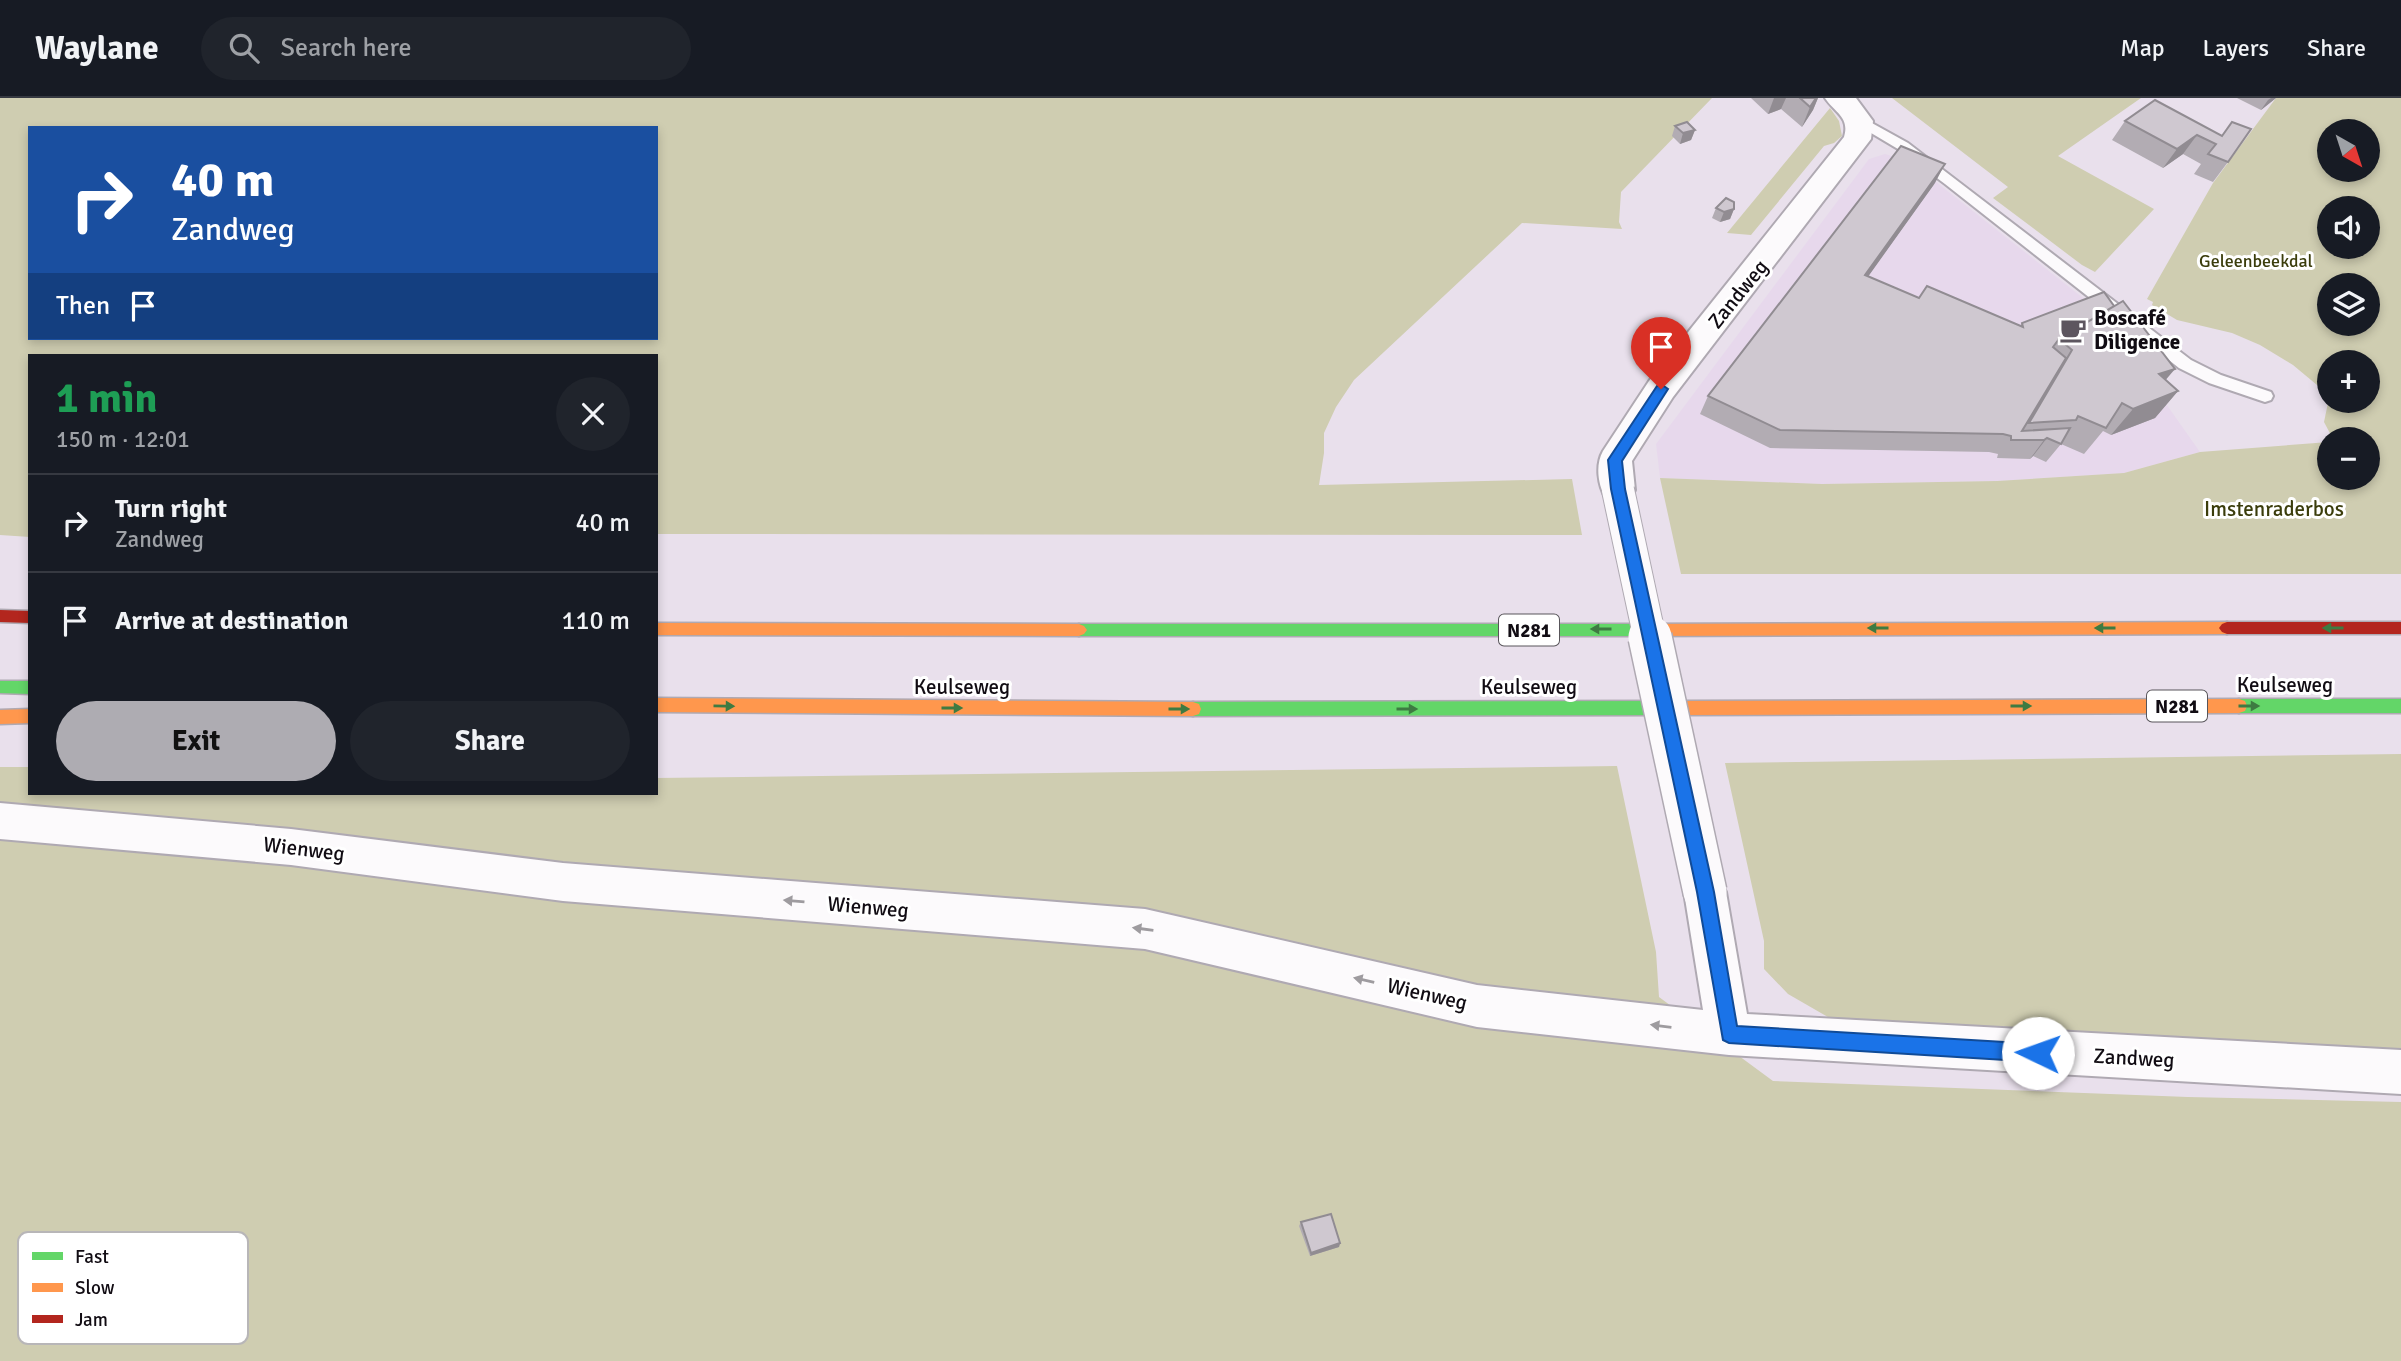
<!DOCTYPE html>
<html lang="en">
<head>
<meta charset="utf-8">
<style>
	:root { --surface:#171b24; --page:#20242c; --text:#f1f3f6; --muted:#9ea1a6; --line:#363941; --accent:#aeacb2 }
	body { margin:0; font-family:Signika,sans-serif; background:var(--page); color:var(--text); height:100vh; display:flex; flex-direction:column; font-size:26px; white-space:nowrap }
	* { box-sizing:border-box; margin:0 }
	p { font-size:23px; color:var(--muted) }
	.icon { flex:none; width:38px; height:38px; fill:none; stroke:currentColor; stroke-width:2; stroke-linecap:round; stroke-linejoin:round }
	.map { position:relative; flex:1; overflow:hidden }
	.details { position:absolute; left:28px; top:256px; width:630px; height:441px; display:flex; flex-direction:column; background:var(--surface); border-radius:0px; box-shadow:0 4px 10px #0003 }
	.details>* { flex:none }
	.guide { position:absolute; left:28px; top:28px; width:630px; height:214px; border-radius:0px; box-shadow:0 4px 10px #0003; background:#1a4fa0; color:#fff; overflow:hidden }
	.needle { width:46px; rotate:141deg }
	.controls { position:absolute; left:2317px; top:21px; display:grid; gap:14px }
	.controls a { display:grid; place-items:center; width:63px; height:63px; border-radius:50%; background:var(--surface); box-shadow:0 4px 10px #0003; font-size:35px }
	.pin { position:absolute; display:grid; place-items:center; width:60px; height:60px; color:#fff; margin:-72px -30px; border-radius:50% 50% 50% 0; rotate:-45deg; box-shadow:0 0 7px #0007 }
	.pin .icon { rotate:45deg }
	.me { position:absolute; width:77px; margin:-38px; rotate:273deg; stroke-linejoin:round; filter:drop-shadow(0 0 5px #0008) }
	.turn { display:flex; align-items:center; gap:24px; height:147px; padding:0 28px; font-size:32px }
	.turn .icon { width:91px; height:91px; stroke-width:2.5 }
	.turn b { display:block; font-size:49px; line-height:60px }
	.then { display:flex; align-items:center; height:66px; padding:0 28px; background:#0003; gap:14px; font-size:26px }
	.round { display:grid; place-items:center; flex:none; width:74px; height:74px; border-radius:37px; background:var(--page) }
	.head { display:flex; align-items:center; justify-content:space-between; height:119px; padding:0 28px }
	h1 { font-size:42px; font-weight:700; line-height:52px; color:#1e9e55 }
	.action { display:flex; gap:14px; margin-top:auto; padding:14px 28px }
	.action a { flex:1; height:80px; border-radius:42px; background:var(--accent); color:#111; font-size:28px; font-weight:700; line-height:80px; text-align:center }
	.action a+a { background:var(--page); color:var(--text) }
	ul { padding:0; list-style:none }
	li { display:flex; align-items:center; gap:21px; height:98px; padding:0 28px; border-top:2px solid var(--line) }
	li div { flex:1 }
	li b { display:block; font-size:26px }
	li em { font-style:normal }
	header { display:flex; align-items:center; gap:42px; box-sizing:border-box; height:98px; padding:0 35px; background:var(--surface); border-bottom:2px solid var(--line) }
	header strong { font-size:33px }
	nav { display:flex; gap:38px; margin-inline-start:auto; font-size:24px }
	.search { width:490px; height:63px; background:var(--page); display:flex; align-items:center; gap:18px; box-sizing:border-box; padding:0 24px; border-radius:38px; color:var(--muted); font-size:26px }
	.map>svg:first-child { display:block }
	.built { fill:#e7d8ec }
	.green { fill:#cfcdb1; fill-rule:evenodd }
	.lines { fill:none; stroke-linecap:round; stroke-linejoin:round }
	.lane-casing { stroke:#afa9b2; stroke-width:4 }
	.street-casing { stroke:#afa9b2; stroke-width:4 }
	.fast-casing { stroke:#afa9b2; stroke-width:3 }
	.slow-casing { stroke:#afa9b2; stroke-width:3 }
	.jam-casing { stroke:#afa9b2; stroke-width:3 }
	.lane { fill:#fcfafc; fill-rule:evenodd }
	.street { fill:#fcfafc; fill-rule:evenodd }
	.fast { fill:#63d668; fill-rule:evenodd }
	.slow { fill:#ff974d; fill-rule:evenodd }
	.jam { fill:#b3261e; fill-rule:evenodd }
	.street-bridge-far1-casing { stroke:#afa9b2; stroke-width:34; stroke-linecap:butt }
	.street-bridge-casing { stroke:#afa9b2; stroke-width:46; stroke-linecap:butt }
	.street-bridge-far1 { stroke:#fcfafc; stroke-width:32 }
	.street-bridge { stroke:#fcfafc; stroke-width:43 }
	.wall { fill:#b2acb3 }
	.shaded-wall { fill:#918c92 }
	.building { fill:#cfc8d0; stroke:#918c92; stroke-width:2 }
	.oneway { fill:#3e7b42 }
	.oneway2 { fill:#9e9b9f }
	.route { fill:#1a73e8; stroke:#114b97; stroke-width:2 }
	.labels { text-anchor:middle; stroke-width:6; stroke-linejoin:round; paint-order:stroke }
	.far-park-label { font-size:18px; fill:#3b3d0c; stroke:#fff }
	.shield { fill:#fff; stroke:#58555a; stroke-width:2 }
	.shield-label { font-size:19px; font-weight:bold; fill:#110c13 }
	.street-label { font-size:21px; fill:#110c13; stroke:#fff }
	.poi-label { font-size:21px; font-weight:bold; fill:#110c13; stroke:#fff; text-anchor:start }
	.park-label { font-size:21px; fill:#3b3d0c; stroke:#fff }
	.key { fill:#fff; stroke:#b8b6b8; stroke-width:2 }
	.key-label { font-size:19px; fill:#110c13 }
</style>
</head>
<body>
<header>
<strong>Waylane</strong>
<div class="search"><svg class="icon" aria-label="search" viewBox="0 0 24 24"><circle cx="10" cy="10" r="6"/><path d="M15 15l6 6"/></svg>Search here</div>
<nav><a>Map</a><a>Layers</a><a>Share</a></nav>
</header>
<div class="map">
<svg width="2401" height="1263" viewBox="0 0 2401 1263">
	<rect width="100%" height="100%" fill="#e9e0ec"/>
	<path class="built" d="M1885,56L1905,62L1936,84L2102,215L2200,354L2124,375L1997,383L1822,386L1660,380L1656,346L1869,61Z"/>
	<path class="green" d="M0,0H1712L1621,94L1619,124L1622,131L1522,125L1354,282L1336,309L1324,335V355L1319,387L1572,381L1582,437L656,436V257H30V439L0,437ZM30,30H656V240H30Z
		M1892,0H2141L2058,58L2154,111L2095,174L2082,167L1993,100L2008,89Z
		M2276,0H2401V476H1681L1660,380L1822,386L1997,383L2124,375L2200,354L2329,344V380H2368V341H2333L2324,324L2329,300V303H2368V264H2329V297L2293,267L2260,247L2232,235L2177,222L2152,207L2153,204L2147,201L2213,85ZM2329,33H2368V72H2329ZM2329,110H2368V149H2329ZM2329,187H2368V226H2329Z
		M1830,10L1839,23L1842,38L1834,45L1824,48L1751,137L1727,135Z
		M2401,656V955L1847,930L1788,896L1764,871V843L1725,665Z
		M1617,668L1656,854L1659,899L1773,983L2188,999L2401,1004V1263H0V669H30V695H656V680Z"/>
	<g class="lines">
		<g class="lane-casing">
			<path id="lane" d="M1861,19L1908,45L2191,262L2221,277L2271,294L2273,298L2271,302L2265,304L2209,285L2179,270L1945,86L1898,51L1856,26L1854,23Z"/>
		</g>
		<g class="street-casing">
			<path id="street" d="M1825,0H1856L1873,23L1871,41L1673,299L1632,363L1635,392L1630,401L1618,405L1606,401C1598,387 1595,367 1603,353L1649,283L1844,39C1850,19 1835,15 1825,0Z
				M0,705L291,731L563,765L1145,811L1477,887L1703,912L1684,794L1690,781L1705,775L1720,781L1726,794L1747,916L2401,952V996L1729,957L1477,929L1145,851L563,803L291,767L0,741Z"/>
		</g>
		<g class="fast-casing">
			<path id="fast" d="M1079,526H1638L1643,528L1646,532L1643,536L1638,538H1079L1074,536L1071,532L1074,528Z
				M0,583H30V596L0,595Z
				M2239,601H2401V615H2239L2233,613L2231,608L2233,603Z
				M1678,603L1684,605L1686,610L1684,615L1678,617L1193,618L1187,616L1185,611L1187,606L1193,604Z"/>
		</g>
		<g class="slow-casing">
			<path id="slow" d="M2227,524L2232,526L2235,530L2232,534L2227,536L1638,538L1633,536L1630,532L1633,528L1638,526Z
				M656,525L1079,526L1084,528L1087,532L1084,536L1079,538L656,537Z
				M656,600L1193,604L1199,606L1201,611L1199,616L1193,618L656,614Z
				M2239,601L2245,603L2247,608L2245,613L2239,615L1678,617L1672,615L1670,610L1672,605L1678,603Z
				M30,611V625L0,626V612Z"/>
		</g>
		<g class="jam-casing">
			<path id="jam" d="M0,512L30,513V525L0,524Z
				M2227,524H2401V536H2227L2222,534L2219,530L2222,526Z"/>
		</g>
		<use href="#lane" class="lane"/>
		<use href="#street" class="street"/>
		<use href="#fast" class="fast"/>
		<use href="#slow" class="slow"/>
		<use href="#jam" class="jam"/>
		<g class="street-bridge-far1-casing">
			<path id="street-bridge-far1" d="M1618,392L1650,541"/>
		</g>
		<g class="street-bridge-casing">
			<path id="street-bridge" d="M1650,539L1705,794"/>
		</g>
		<use href="#street-bridge-far1" class="street-bridge-far1"/>
		<use href="#street-bridge" class="street-bridge"/>
	</g>
	<path class="wall" d="M1751,0H1818L1813,12L1802,29L1781,11L1768,16Z
		M2237,0H2276L2261,12Z
		M2125,23L2222,38L2228,64L2213,84L2194,76L2201,66L2183,56L2163,70L2112,42Z
		M1675,28L1695,32L1691,42L1680,46L1672,38Z
		M1935,85L1868,178L1919,200L2020,228L2022,225L2165,282L2178,293L2155,320L2111,337L2103,333L2084,356L2061,346L2046,364L2033,358L2030,361L1997,360L1998,356L1989,354L1770,350L1700,316L1708,298Z
		M1716,110L1734,111L1730,121L1720,124L1712,120Z
		M1301,1124L1340,1145L1339,1149L1310,1158L1299,1128Z"/>
	<path class="shaded-wall" d="M1774,0H1786L1781,11L1768,16Z
		M1816,0H1818L1813,12L1802,29L1810,9Z
		M2271,0H2276L2261,12L2268,2Z
		M1695,32L1691,42L1680,46L1683,35Z
		M2197,37L2183,56L2163,70L2177,51Z
		M1945,66L1935,85L1855,197L1865,177Z
		M1734,111L1730,121L1720,124L1724,114Z
		M2175,271L2152,298L2159,276Z
		M2178,293L2155,320L2111,337L2133,311Z
		M2047,340L2033,358L2030,361L2044,342Z
		M1340,1145L1339,1149L1310,1158L1311,1155Z"/>
	<path class="building" d="M1800,0H1816L1810,9Z
		M2155,2L2222,38L2232,24L2251,31L2228,64L2208,56L2216,46L2197,37L2177,51L2125,23Z
		M1687,24L1695,32L1683,35L1675,28Z
		M1901,48L1945,66L1865,177L1919,200L1927,188L2023,229L2022,225L2104,194L2114,208L2059,241L2053,249L2066,260L2022,333L2070,330L2061,346L2047,340L2044,342H2011V338L2003,336L1780,332L1708,298Z
		M1726,100L1734,104V111L1724,114L1716,110Z
		M2123,203L2175,271L2159,276L2178,293L2133,311L2122,305L2106,330L2078,318L2076,322L2029,325L2072,252L2059,241Z
		M1331,1116L1340,1145L1311,1155L1301,1124Z"/>
	<defs><path id="oneway-solid" d="M-6-.8H1V-3.2L6.5 0L1 3.2V.8H-6Z" transform="scale(1.75)"/></defs>
	<g class="oneway">
		<use href="#oneway-solid" transform="translate(1878 530) rotate(180)"/>
		<use href="#oneway-solid" transform="translate(2105 530) rotate(180)"/>
		<use href="#oneway-solid" transform="translate(2333 530) rotate(180)"/>
		<use href="#oneway-solid" transform="translate(1601 531) rotate(180)"/>
		<use href="#oneway-solid" transform="translate(724 608) rotate(1)"/>
		<use href="#oneway-solid" transform="translate(2021 608)"/>
		<use href="#oneway-solid" transform="translate(2249 608)"/>
		<use href="#oneway-solid" transform="translate(952 610)"/>
		<use href="#oneway-solid" transform="translate(1179 611)"/>
		<use href="#oneway-solid" transform="translate(1407 611)"/>
	</g>
	<g class="oneway2">
		<use href="#oneway-solid" transform="translate(794 803) rotate(-175)"/>
		<use href="#oneway-solid" transform="translate(1143 831) rotate(-172)"/>
		<use href="#oneway-solid" transform="translate(1364 882) rotate(-167)"/>
		<use href="#oneway-solid" transform="translate(1661 928) rotate(-173)"/>
	</g>
	<path class="route" d="M1661,286L1668,291L1622,363L1625,391L1714,794L1737,928L2038,946L2045,948L2048,955L2045,961L2038,964L1729,945L1723,942L1697,794L1611,391L1608,362L1657,288Z"/>
	<defs>
		<g id="cafe-bare" transform="scale(2.1)"><path d="M-5.5-4.5H6V0H3Q3 3.5 0 3.5H-2.5Q-5.5 3.5-5.5 0ZM3-3.2v2h1.7v-2ZM-6 4.5H4V6H-6Z" fill="#5d565f" stroke="#fff" stroke-width="2.5" paint-order="stroke"/></g>
	</defs>
	<g fill-rule="evenodd">
		<use href="#cafe-bare" x="2073" y="232"/>
	</g>
	<g class="labels">
		<g class="far-park-label">
			<text x="2256" y="169">Geleenbeekdal</text>
		</g>
		<g class="shield">
			<rect x="1499" y="516.5" width="60" height="31" rx="5"/>
			<rect x="2147" y="592.5" width="60" height="31" rx="5"/>
		</g>
		<g class="shield-label">
			<text x="1529" y="539">N281</text>
			<text x="2177" y="615">N281</text>
		</g>
		<g class="street-label">
			<text transform="translate(1738 196) rotate(-51)" y="7">Zandweg</text>
			<text x="2285" y="594">Keulseweg</text>
			<text x="962" y="596">Keulseweg</text>
			<text x="1529" y="596">Keulseweg</text>
			<text transform="translate(304 751) rotate(7)" y="7">Wienweg</text>
			<text transform="translate(868 809) rotate(5)" y="7">Wienweg</text>
			<text transform="translate(1427 896) rotate(13)" y="7">Wienweg</text>
			<text transform="translate(2134 960) rotate(3)" y="7">Zandweg</text>
		</g>
		<g class="poi-label">
			<text x="2094" y="227">Boscafé<tspan x="2094" dy="24">Diligence</tspan></text>
		</g>
		<g class="park-label">
			<text x="2274" y="418">Imstenraderbos</text>
		</g>
	</g>
	<rect x="18" y="1134" width="230" height="112" rx="10" class="key"/>
	<rect x="32" y="1154" width="31" height="8" fill="#63d668"/>
	<rect x="32" y="1185" width="31" height="9" fill="#ff974d"/>
	<rect x="32" y="1217" width="31" height="8" fill="#b3261e"/>
	<g class="key-label">
		<text x="75" y="1165">Fast</text>
		<text x="75" y="1196">Slow</text>
		<text x="75" y="1228">Jam</text>
	</g>
</svg>
<div class="controls">
<a><svg class="needle" viewBox="-14 -14 28 28"><path d="M0-13l5 13h-10z" fill="#e53935"/><path d="M0 13l5-13h-10z" fill="#9ea1a6"/></svg></a>
<a><svg class="icon" aria-label="sound" viewBox="0 0 24 24"><path d="M4 9h4l5-4v14l-5-4H4zM17 9q2 3 0 6"/></svg></a>
<a><svg class="icon" aria-label="layers" viewBox="0 0 24 24"><path d="M12 4l9 5-9 5-9-5zM3 14l9 5 9-5"/></svg></a>
<a>+</a>
<a>−</a>
</div>
<div class="pin" style="left:1661px;top:291px;background:#d93025"><svg class="icon" aria-label="arrive" viewBox="0 0 24 24"><path d="M6 21V4h12l-3 4 3 4H6"/></svg></div>
<svg class="me" style="left:2038px;top:955px" viewBox="-20 -20 40 40"><circle r="19" fill="#fff"/><path d="M0-13L10 11 0 6-10 11z" fill="#1a73e8"/></svg>
<div class="guide">
<div class="turn"><svg class="icon" aria-label="right" viewBox="0 0 24 24"><path d="M7 20v-9h11M14 6l5 5-5 5"/></svg><div><b>40 m</b>Zandweg</div></div>
<div class="then">Then<svg class="icon" aria-label="arrive" viewBox="0 0 24 24"><path d="M6 21V4h12l-3 4 3 4H6"/></svg></div>
</div>
<section class="details">
<div class="head"><div><h1>1 min</h1><p>150 m · 12:01</p></div><a class="round"><svg class="icon" aria-label="close" viewBox="0 0 24 24"><path d="M6 6l12 12M18 6L6 18"/></svg></a></div>
<ul>
<li><svg class="icon" aria-label="right" viewBox="0 0 24 24"><path d="M7 20v-9h11M14 6l5 5-5 5"/></svg><div><b>Turn right</b><p>Zandweg</p></div><em>40 m</em></li>
<li><svg class="icon" aria-label="arrive" viewBox="0 0 24 24"><path d="M6 21V4h12l-3 4 3 4H6"/></svg><div><b>Arrive at destination</b></div><em>110 m</em></li>
</ul>
<div class="action"><a>Exit</a><a>Share</a></div>
</section>
</div>
</body>
</html>
